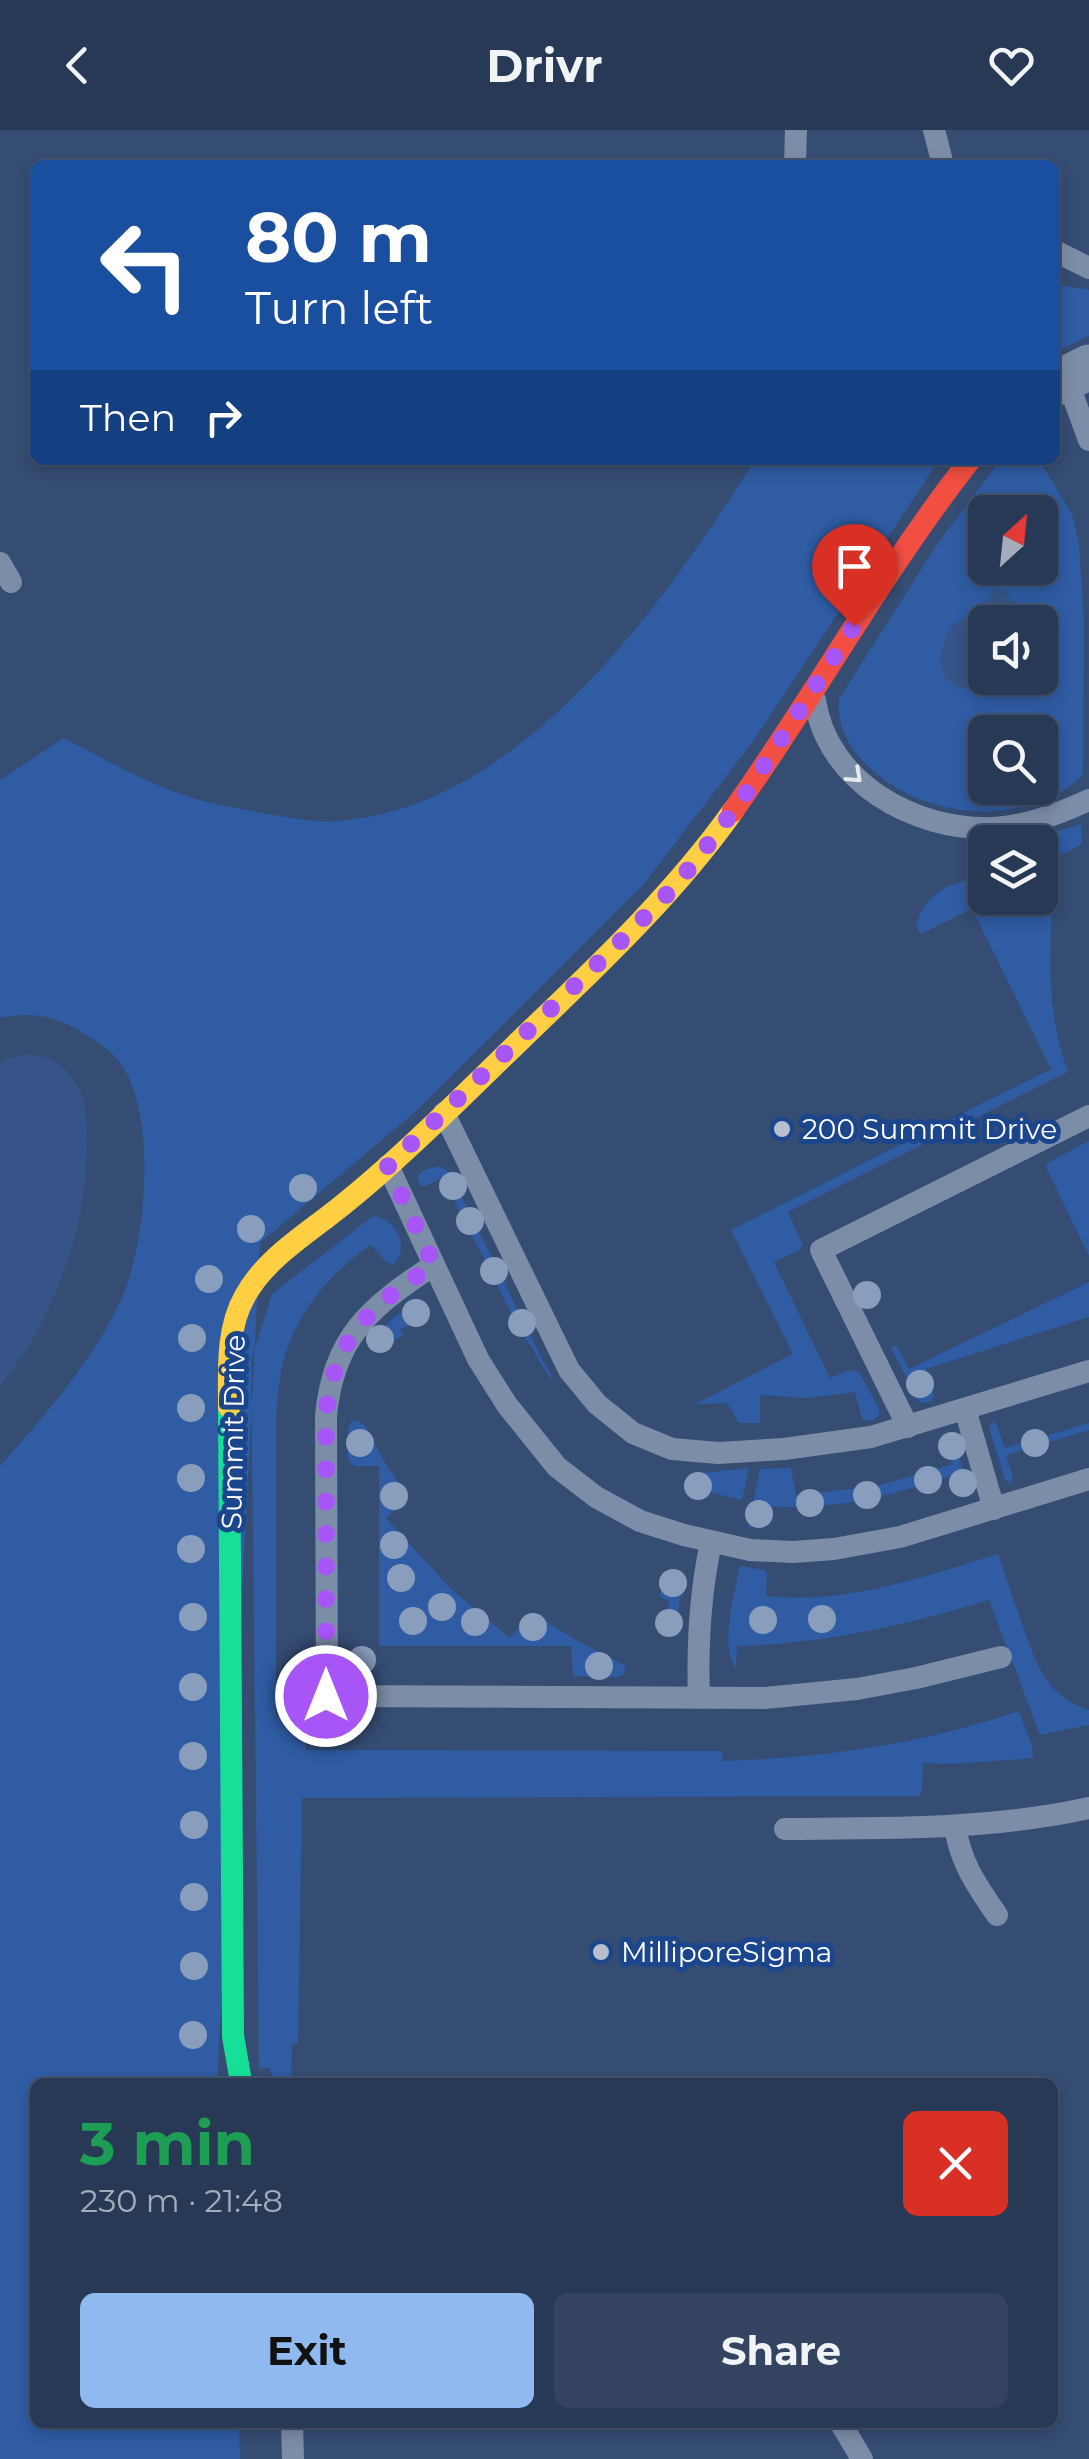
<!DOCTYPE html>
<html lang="en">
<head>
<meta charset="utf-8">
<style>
	:root { --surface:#283956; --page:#344460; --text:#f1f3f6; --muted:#a5acb9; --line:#44536c; --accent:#90b9f0 }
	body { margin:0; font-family:Montserrat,sans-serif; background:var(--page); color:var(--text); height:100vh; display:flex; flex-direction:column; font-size:38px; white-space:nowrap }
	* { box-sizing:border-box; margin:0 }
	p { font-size:32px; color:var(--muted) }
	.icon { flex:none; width:55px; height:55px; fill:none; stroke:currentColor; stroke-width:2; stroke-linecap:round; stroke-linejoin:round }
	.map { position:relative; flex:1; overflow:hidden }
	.sheet { position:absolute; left:30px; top:1948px; width:1028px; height:350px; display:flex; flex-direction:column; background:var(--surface); border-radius:15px; box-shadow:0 5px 15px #0003,0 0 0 2px var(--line) }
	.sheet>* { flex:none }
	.top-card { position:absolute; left:30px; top:30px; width:1030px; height:305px; border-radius:15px; box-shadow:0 5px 15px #0003,0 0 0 2px var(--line); background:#1a4fa0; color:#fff; overflow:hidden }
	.needle { width:65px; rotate:27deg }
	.tools { position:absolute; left:968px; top:365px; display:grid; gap:20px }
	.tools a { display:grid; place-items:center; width:90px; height:90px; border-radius:15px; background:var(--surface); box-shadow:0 5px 15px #0003,0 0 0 2px var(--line); font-size:50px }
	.pin { position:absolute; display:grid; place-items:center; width:85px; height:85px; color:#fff; margin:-102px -42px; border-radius:50% 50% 50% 0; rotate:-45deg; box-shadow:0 0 10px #0007 }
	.pin .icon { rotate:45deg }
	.me { position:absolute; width:110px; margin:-55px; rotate:0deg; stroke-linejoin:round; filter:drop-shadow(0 0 8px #0008) }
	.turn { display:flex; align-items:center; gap:35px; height:210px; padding:0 50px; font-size:45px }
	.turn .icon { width:130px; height:130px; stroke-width:2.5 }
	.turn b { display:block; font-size:70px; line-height:85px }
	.then { display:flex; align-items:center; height:95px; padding:0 50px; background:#0003; gap:20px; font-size:38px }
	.round { display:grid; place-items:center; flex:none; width:105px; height:105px; border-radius:15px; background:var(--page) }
	.summary { display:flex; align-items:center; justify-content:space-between; height:170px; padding:0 50px }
	h1 { font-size:60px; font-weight:700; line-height:75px; color:#1e9e55 }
	.cta { display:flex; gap:20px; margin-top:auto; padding:20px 50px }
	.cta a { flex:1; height:115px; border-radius:15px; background:var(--accent); color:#111; font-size:40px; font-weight:700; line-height:115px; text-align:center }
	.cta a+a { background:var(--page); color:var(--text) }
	header { display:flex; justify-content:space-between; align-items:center; height:130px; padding:0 50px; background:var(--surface); font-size:45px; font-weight:700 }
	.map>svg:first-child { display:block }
	.green { fill:#2f5ca3; fill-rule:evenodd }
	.water { fill:#365487 }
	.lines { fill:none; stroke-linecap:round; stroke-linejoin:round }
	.lane { stroke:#7c8da7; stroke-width:22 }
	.street { stroke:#7c8da7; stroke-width:45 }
	.fast { stroke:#16e098; stroke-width:22 }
	.slow { stroke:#ffcf43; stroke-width:22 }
	.jam { stroke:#f24e42; stroke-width:22 }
	.tree { fill:#899dbd }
	.oneway { stroke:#e5e8ed }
	.route { stroke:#a855f7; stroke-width:18; stroke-dasharray:0 32.4 }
	.poi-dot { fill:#b8c0ce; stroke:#1b468d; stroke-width:4 }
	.labels { text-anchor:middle; stroke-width:10; stroke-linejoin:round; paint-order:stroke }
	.poi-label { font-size:28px; fill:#fff; stroke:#1b468d; text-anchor:start }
	.street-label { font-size:28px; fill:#fff; stroke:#1b468d }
</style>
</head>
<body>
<header><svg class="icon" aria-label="back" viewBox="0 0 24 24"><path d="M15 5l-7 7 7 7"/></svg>Drivr<svg class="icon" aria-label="heart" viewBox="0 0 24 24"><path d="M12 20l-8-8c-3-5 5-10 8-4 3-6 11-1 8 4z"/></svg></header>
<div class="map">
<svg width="1089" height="2329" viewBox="0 0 1089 2329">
	<rect width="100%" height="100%" fill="#354c73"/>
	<path class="green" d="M1055,154L1089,160V206L1055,222Z
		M755,330H939L754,610L644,754L415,982L260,1113L217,1952H35V2292L239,2293L240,2329H0V1336C45,1285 92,1232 121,1170C146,1116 158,985 121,934C112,921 99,913 86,905C58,886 33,881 0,888V650L64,608C109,632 153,657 203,671C222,676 243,679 262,683C286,687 314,693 338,691C523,677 664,473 755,330Z
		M1001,330H1039L1072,384L1079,414L1084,493L1083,645C1026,699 924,690 869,637C849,617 837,598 839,569L938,413ZM985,382H1040V438H985ZM985,492H1040V548H985ZM985,602H1040V658H985Z
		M1081,694L1082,714L1068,722L1040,727V712H1025Z
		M1050,737L1054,739C1051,808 1043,876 1068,942L788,1082L803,1115L799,1120L774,1132L830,1248L850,1240L859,1242L879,1278V1286L871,1291L862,1289L855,1262L808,1268L760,1265V1293H739L727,1273L695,1274L793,1224L731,1100L1051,939L972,779L921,804L916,796C927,759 950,753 985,747V768H1040V738Z
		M1089,1011V1126L1046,1037L1049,1032Z
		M439,1036L449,1041L542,1229L553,1247L550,1248L517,1194L443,1048L425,1056L420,1055L417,1046L424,1040Z
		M373,1086C395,1088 411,1116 394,1134L387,1133L371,1115C328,1143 291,1190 281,1242C278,1258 277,1274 276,1290V1587L306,1588V1620L722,1621L723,1631C825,1628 923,1614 1019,1581L1032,1616L1033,1628L954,1634L923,1633L922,1662L919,1666L302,1668L298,1913L292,1914L291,1952H275L269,1938L259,1939L251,1230L272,1164Z
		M1089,1152V1187L926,1239L934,1266L932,1271L924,1273L919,1271L892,1220L893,1216L897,1217L909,1239Z
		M417,1173L426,1177L427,1183L423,1190L400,1199L403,1206L378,1216L373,1214L372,1210C385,1195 399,1181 417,1173Z
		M357,1290L365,1296L387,1336L408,1365L406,1370L386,1388L450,1458L510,1508L530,1483H533L576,1510L624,1535L626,1540L623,1545L616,1547L573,1546L571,1516H379V1336H355L348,1330V1298L351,1292Z
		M992,1291L997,1295L1005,1318L1089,1293V1300L1006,1325L1013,1347L1011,1354L1005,1350L989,1297Z
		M950,1304L953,1307L970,1363L967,1368L962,1365L955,1345C895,1364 832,1382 768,1376L764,1398L748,1397L760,1339L791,1338L796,1365L877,1356L953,1334L946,1308Z
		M749,1338L742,1370L709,1362L708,1358L700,1350L702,1343Z
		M998,1424C1006,1446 1013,1469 1021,1491C1035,1530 1044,1566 1089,1580V1595L1040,1605L989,1470C906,1495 824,1514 737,1516L736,1538C719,1520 735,1459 740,1436L765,1440L767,1444L766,1466C845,1475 923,1447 998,1424Z
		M675,1441L681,1444L683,1449L676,1497L673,1503L667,1504C655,1496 666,1483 670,1472L659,1466L669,1444Z"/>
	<path class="water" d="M998,458C1010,463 1015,475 1027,481L1029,492H985V548H1000C973,570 931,558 943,516C945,509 947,501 953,495C961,486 971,490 980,482C988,474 988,464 998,458Z
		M30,924C40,926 51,927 59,934C68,940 78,955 82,965C91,988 86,1056 81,1081C74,1116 61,1152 46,1184C34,1210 17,1234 0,1256V934L9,928Z"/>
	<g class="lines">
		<path class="lane" d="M934,0L943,35
			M795,35L796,0
			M1055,121L1089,138
			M1066,247L1089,310
			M0,433L11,452
			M815,570C827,652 914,701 993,698C1027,696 1058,684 1089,670
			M444,983L569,1240L597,1274L633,1303L672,1319L718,1323L784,1319L871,1307L1089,1241
			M388,1036L478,1229L507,1275L557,1337L596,1367L640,1391L684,1405L750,1420L793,1422L834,1419L900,1407L1089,1349
			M434,1135C371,1176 333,1207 326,1286L327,1566L765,1568L857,1559L916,1548L1001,1527
			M965,1279L994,1379
			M908,1297L821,1120L1089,986
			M699,1568C697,1514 700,1464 711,1412
			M955,1696C960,1732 977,1756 997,1785
			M785,1699C887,1698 989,1700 1089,1678
			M292,2292L293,2329
			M840,2292L862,2329"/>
		<path class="street" d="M1055,254L1089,237"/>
		<path class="fast" d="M229,1277L233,1906L241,1952"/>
		<path class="slow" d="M229,1277C229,1241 226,1199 245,1166C263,1133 297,1110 326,1088C347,1072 366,1056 385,1039C436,994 484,945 533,898C604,830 676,761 733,681"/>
		<path class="jam" d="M733,681C815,566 883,441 970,330"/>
	</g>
	<g class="tree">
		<circle cx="453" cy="1056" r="14"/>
		<circle cx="303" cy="1058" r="14"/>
		<circle cx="470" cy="1091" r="14"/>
		<circle cx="251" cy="1099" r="14"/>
		<circle cx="494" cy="1141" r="14"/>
		<circle cx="209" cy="1149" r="14"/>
		<circle cx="867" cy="1165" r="14"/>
		<circle cx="416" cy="1183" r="14"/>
		<circle cx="522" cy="1193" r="14"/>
		<circle cx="192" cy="1208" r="14"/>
		<circle cx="380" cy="1209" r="14"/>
		<circle cx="920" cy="1254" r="14"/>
		<circle cx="191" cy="1278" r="14"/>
		<circle cx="360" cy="1313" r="14"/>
		<circle cx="1035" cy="1313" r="14"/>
		<circle cx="952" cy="1316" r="14"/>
		<circle cx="191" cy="1348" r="14"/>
		<circle cx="928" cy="1350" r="14"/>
		<circle cx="963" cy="1353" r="14"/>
		<circle cx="698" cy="1356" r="14"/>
		<circle cx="867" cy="1365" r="14"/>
		<circle cx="394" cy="1366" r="14"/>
		<circle cx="810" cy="1373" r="14"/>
		<circle cx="759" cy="1384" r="14"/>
		<circle cx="394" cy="1415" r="14"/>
		<circle cx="191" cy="1419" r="14"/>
		<circle cx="401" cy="1448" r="14"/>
		<circle cx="673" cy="1453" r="14"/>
		<circle cx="442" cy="1477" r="14"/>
		<circle cx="193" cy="1487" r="14"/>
		<circle cx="822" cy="1489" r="14"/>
		<circle cx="763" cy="1490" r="14"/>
		<circle cx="413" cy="1491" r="14"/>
		<circle cx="475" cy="1492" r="14"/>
		<circle cx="669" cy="1493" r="14"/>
		<circle cx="533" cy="1497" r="14"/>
		<circle cx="362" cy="1530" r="14"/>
		<circle cx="599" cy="1536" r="14"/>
		<circle cx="193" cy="1557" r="14"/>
		<circle cx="193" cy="1626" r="14"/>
		<circle cx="194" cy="1695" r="14"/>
		<circle cx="194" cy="1767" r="14"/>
		<circle cx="194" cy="1836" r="14"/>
		<circle cx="193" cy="1905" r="14"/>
	</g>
	<defs><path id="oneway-chevron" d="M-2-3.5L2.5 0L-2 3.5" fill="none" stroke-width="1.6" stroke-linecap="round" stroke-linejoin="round" transform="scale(2.5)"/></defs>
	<use class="oneway" href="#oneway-chevron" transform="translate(855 646) rotate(43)"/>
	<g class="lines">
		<path class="route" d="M326,1566V1286C333,1208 371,1175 434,1135L388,1036L622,810L675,756L701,724L747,662L854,496"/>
	</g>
	<g class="poi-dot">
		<circle cx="782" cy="999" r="10"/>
		<circle cx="601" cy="1822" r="10"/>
	</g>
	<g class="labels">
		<g class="poi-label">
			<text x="802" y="1009">200 Summit Drive</text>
			<text x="621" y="1832">MilliporeSigma</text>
		</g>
		<g class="street-label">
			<text transform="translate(233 1302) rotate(-89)" y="10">Summit Drive</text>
		</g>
	</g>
</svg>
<div class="tools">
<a><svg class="needle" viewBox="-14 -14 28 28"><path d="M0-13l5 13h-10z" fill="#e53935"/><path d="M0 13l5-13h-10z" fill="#a5acb9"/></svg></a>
<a><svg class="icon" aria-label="sound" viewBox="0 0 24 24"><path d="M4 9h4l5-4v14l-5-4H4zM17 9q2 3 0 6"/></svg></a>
<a><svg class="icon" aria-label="search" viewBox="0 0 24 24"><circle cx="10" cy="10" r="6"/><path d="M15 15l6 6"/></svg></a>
<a><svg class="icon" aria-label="layers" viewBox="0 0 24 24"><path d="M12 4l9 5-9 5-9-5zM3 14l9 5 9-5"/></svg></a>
</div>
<div class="pin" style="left:854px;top:496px;background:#d93025"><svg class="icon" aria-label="arrive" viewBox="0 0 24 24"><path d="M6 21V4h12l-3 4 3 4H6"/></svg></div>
<svg class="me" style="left:326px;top:1566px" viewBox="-20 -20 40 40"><circle r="17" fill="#a855f7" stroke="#fff" stroke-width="3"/><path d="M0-11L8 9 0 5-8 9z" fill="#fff"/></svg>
<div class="top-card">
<div class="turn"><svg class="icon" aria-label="left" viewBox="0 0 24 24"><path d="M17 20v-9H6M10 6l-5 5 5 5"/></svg><div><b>80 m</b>Turn left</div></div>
<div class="then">Then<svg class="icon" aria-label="right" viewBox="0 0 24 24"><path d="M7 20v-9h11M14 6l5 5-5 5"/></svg></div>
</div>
<section class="sheet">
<div class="summary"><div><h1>3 min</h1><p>230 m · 21:48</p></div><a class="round" style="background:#d93025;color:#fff"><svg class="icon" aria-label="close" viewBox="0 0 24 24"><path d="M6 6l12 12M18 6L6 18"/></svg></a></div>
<div class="cta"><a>Exit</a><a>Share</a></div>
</section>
</div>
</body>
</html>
